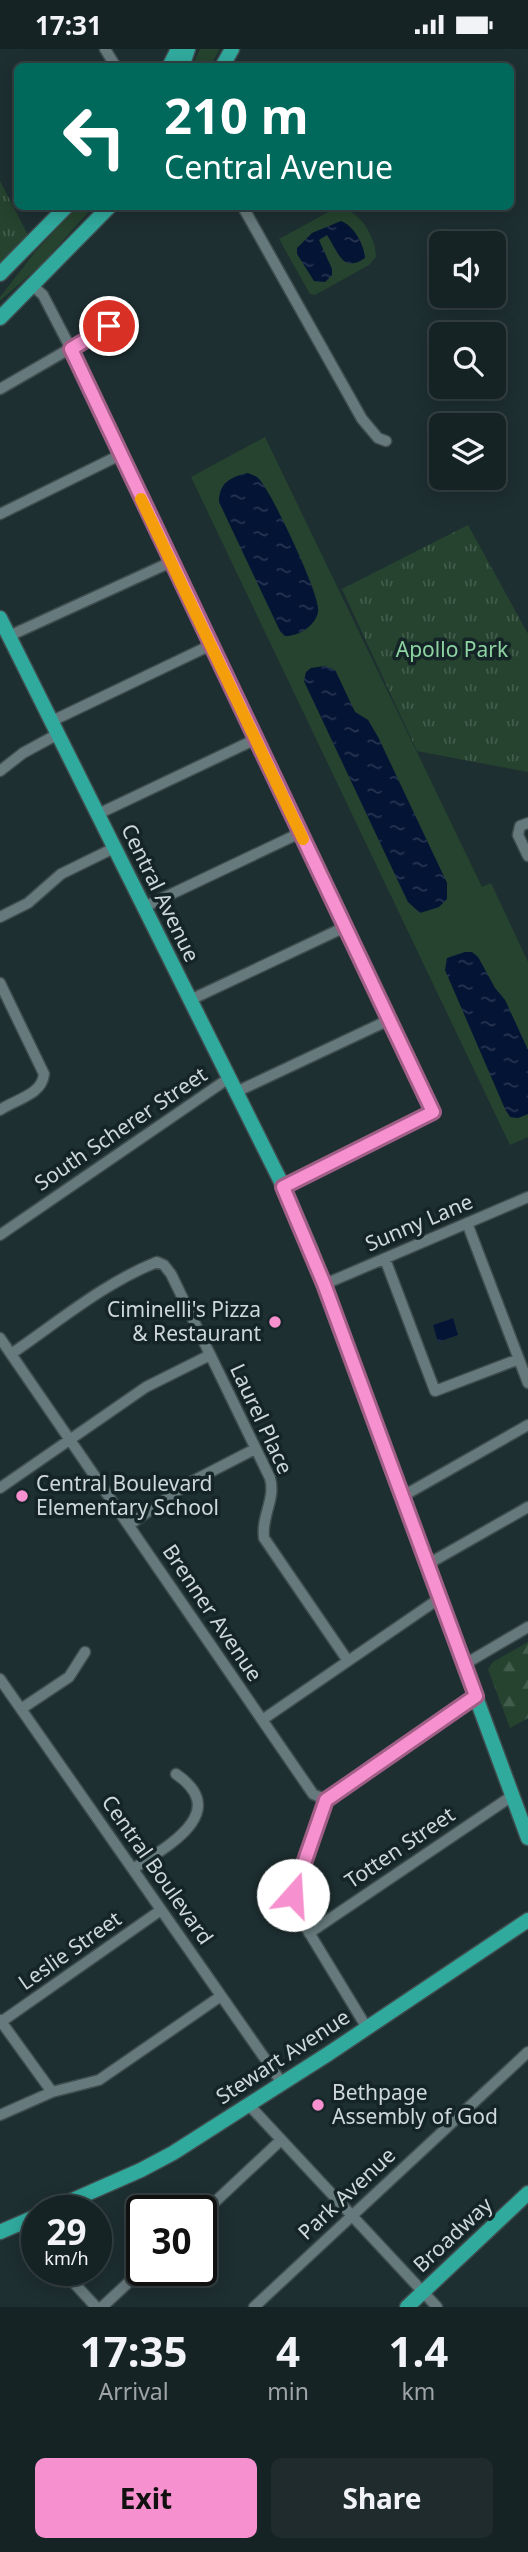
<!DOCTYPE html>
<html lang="en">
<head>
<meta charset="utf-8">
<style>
	:root { --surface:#162325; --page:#1f2b2d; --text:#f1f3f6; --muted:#9ea4a7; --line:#354042; --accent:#f790ce }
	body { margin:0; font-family:"Noto Sans",sans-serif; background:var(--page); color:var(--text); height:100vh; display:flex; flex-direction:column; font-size:26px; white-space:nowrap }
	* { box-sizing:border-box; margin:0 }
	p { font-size:23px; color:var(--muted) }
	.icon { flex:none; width:38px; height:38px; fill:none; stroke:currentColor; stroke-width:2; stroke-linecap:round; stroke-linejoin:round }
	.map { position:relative; height:2258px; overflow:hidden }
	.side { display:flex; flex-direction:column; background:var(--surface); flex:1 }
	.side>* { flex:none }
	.banner { position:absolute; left:14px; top:14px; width:500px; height:147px; border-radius:10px; box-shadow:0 4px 18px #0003,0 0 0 2px var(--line); background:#00695c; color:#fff; overflow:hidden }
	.buttons { position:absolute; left:429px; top:182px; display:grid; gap:14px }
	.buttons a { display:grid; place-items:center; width:77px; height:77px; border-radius:10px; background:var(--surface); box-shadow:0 4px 18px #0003,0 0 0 2px var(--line); font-size:35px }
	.speed { position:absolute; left:21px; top:2146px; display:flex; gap:14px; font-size:35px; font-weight:700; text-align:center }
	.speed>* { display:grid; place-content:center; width:91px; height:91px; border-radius:50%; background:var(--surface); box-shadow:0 4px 18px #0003,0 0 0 2px var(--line); line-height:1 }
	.speed small { font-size:18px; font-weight:400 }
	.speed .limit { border:4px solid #111; border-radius:10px; background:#fff; color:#111 }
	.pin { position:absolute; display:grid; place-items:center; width:60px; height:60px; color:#fff; margin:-30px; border:4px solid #fff; border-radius:50%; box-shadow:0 2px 7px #0007 }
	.me { position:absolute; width:77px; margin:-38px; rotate:19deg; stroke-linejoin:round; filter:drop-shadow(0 0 5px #0008) }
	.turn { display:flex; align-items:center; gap:24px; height:147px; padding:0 35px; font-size:32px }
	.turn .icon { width:91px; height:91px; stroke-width:2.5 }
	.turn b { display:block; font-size:49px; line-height:60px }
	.eta { display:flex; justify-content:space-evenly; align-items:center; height:119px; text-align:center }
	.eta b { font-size:42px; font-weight:700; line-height:49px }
	.button { display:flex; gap:14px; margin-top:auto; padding:14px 35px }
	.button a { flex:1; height:80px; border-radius:10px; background:var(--accent); color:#111; font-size:28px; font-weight:700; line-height:80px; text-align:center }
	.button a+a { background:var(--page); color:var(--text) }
	.status { display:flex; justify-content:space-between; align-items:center; height:49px; padding:0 35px; background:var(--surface); direction:ltr }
	.status svg { height:19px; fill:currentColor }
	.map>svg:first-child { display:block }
	.grass { fill:#25432e; fill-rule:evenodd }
	.forest { fill:url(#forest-firs) }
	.park { fill:url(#park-tufts) }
	.water { fill:url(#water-ripples) }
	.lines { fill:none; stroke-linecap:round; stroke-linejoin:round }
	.minor-casing { stroke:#3f4d4f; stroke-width:13 }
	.major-casing { stroke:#3f4d4f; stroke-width:17 }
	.minor { stroke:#66797c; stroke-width:10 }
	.major { stroke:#31aa9e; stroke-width:14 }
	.route-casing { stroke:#a15e86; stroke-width:18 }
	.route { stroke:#f790ce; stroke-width:12 }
	.slow { stroke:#f59e0b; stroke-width:12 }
	.poi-dot { fill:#f790ce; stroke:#152527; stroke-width:2.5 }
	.labels { text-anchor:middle; stroke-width:7; stroke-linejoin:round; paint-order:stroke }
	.park-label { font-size:21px; fill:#8dd4a2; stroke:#152527 }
	.street-label { font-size:21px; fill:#ced8da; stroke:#152527 }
	.poi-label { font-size:21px; fill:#ced8da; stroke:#152527; text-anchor:start }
</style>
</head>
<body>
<div class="status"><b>17:31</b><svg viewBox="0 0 49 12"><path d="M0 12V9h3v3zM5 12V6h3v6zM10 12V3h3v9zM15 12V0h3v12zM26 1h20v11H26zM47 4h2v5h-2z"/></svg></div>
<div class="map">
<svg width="528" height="2258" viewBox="0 0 528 2258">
	<defs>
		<pattern id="forest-firs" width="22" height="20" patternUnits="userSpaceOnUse" patternTransform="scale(1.75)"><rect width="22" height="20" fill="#25432e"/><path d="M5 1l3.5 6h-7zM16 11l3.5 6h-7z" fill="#435d4c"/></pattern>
		<pattern id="park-tufts" width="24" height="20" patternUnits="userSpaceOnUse" patternTransform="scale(1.75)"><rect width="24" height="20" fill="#25432e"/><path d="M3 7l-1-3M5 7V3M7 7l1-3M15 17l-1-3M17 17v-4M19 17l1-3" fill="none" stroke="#435d4c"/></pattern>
		<pattern id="water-ripples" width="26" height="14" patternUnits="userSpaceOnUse" patternTransform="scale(1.75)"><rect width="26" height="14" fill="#041435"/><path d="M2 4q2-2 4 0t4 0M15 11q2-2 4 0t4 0" fill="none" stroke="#273552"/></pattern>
	</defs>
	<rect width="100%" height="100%" fill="#1e2f31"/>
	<path class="grass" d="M200,0H220L210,17H192Z
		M77,158H93L41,216L0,252V248L35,203Z
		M343,159C361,164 376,189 376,208L369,216L315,246L310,245L279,190L334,160Z
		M265,388L482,838L491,834L528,913V1001L505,951L495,939L478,908L505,1060L511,1068L518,1069L528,1065V1088L510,1096L191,428ZM270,445C279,466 321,544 318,562C315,577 299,587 286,587ZM335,621L355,663L368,671L378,688L447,834L408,853L304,632Z"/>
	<path class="forest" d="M528,1593V1669L510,1679L488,1620L493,1613Z"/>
	<path class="park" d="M0,132L30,190L0,221Z
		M468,476L528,585V723L417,702L342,540Z"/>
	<path class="water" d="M341,172C354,177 364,195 365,209C342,225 338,202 327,186L319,191L332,220V226L325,233L314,232L297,205V199L312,184Z
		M248,424C250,425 256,427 258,429C270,439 321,548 318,563C315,577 299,587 285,587L280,582L219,453C219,434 230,428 248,424Z
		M325,617L335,621L355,663L368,671L378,688L447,834V850L439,858L420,864L408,853L304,632L306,623L311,619Z
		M465,903H472L478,908L495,939L505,951L528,1001V1065L518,1069L510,1068L505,1060L445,921L447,909Z
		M453,1269L458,1286L438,1293L433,1276Z"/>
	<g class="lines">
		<g class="minor-casing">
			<path id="minor" d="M105,0L116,18
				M243,158L362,370L378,389L386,392
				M32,236L43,246L71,300L433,1063L283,1137
				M0,340L109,277
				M0,465L120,406
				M9,587L171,513
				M52,672L211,596
				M0,722L23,704L58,685
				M98,765L256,690
				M528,774L520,777L518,786L528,807
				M144,858L300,784
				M0,868L28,854L61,825L114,799
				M0,934L44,1025C42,1046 16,1050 0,1061
				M190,951L345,878
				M236,1043L389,971
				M467,1174L528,1334
				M0,1186L229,1029
				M385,1210L435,1342L519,1310
				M325,1235L528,1148
				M0,1289L313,1745L326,1751
				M11,1305C58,1273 104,1234 157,1213L164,1216L171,1225L270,1429C276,1450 261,1467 264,1489L348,1612
				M0,1439L146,1338L210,1306
				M403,1447L528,1376
				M129,1476L187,1435L255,1400
				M428,1515L528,1458
				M465,1615L528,1578
				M0,1630L282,2034
				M21,1660L69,1628L85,1603
				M262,1671L440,1549
				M133,1820C164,1799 233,1764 176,1725
				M309,1884L512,1747
				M0,1971L52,2043
				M1,1973L161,1861
				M367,1979L296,1862L293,1846L297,1830L309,1802L326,1751L476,1647
				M248,2055L437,2258
				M0,2066L52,2043L99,2031L221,1947
				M201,2166L281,2091
				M19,2175L37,2194
				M62,2221L96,2258
				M102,2258L142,2221
				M254,2258L528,2003"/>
		</g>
		<g class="major-casing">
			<path id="major" d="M169,18L178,0
				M182,18L188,0
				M222,18L232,0
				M0,225L66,158
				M0,269L109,158
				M0,569L283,1137L310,1199L528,1789
				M50,2161L141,2121L173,2104L328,2005L528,1871
				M0,2183L37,2167
				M407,2258L528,2144"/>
		</g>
		<use href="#minor" class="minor"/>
		<use href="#major" class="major"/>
	</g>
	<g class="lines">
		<g class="route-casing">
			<path id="route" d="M109,277L71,300L433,1063L283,1138L324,1235L476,1647L326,1751L293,1846"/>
		</g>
		<use href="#route" class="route"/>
		<path class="slow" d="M141,450L303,790"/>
	</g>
	<g class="poi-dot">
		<circle cx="275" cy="1273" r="7"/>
		<circle cx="22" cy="1447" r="7"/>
		<circle cx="318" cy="2056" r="7"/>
	</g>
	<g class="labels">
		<g class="park-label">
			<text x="452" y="608">Apollo Park</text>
		</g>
		<g class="street-label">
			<text transform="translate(160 844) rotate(64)" y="7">Central Avenue</text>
			<text transform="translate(121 1080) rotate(-34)" y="7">South Scherer Street</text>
			<text transform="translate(419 1174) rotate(-23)" y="7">Sunny Lane</text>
			<text transform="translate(261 1370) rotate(65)" y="7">Laurel Place</text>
			<text transform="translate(212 1564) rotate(56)" y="7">Brenner Avenue</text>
			<text transform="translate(400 1799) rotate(-34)" y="7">Totten Street</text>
			<text transform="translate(157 1821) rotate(55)" y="7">Central Boulevard</text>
			<text transform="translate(70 1902) rotate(-35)" y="7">Leslie Street</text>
			<text transform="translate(283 2008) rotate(-33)" y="7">Stewart Avenue</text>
			<text transform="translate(347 2145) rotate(-43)" y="7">Park Avenue</text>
			<text transform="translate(453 2186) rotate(-43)" y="7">Broadway</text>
		</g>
		<g class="poi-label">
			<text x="261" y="1268" text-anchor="end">Ciminelli's Pizza<tspan x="261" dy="24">&amp; Restaurant</tspan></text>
			<text x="36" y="1442">Central Boulevard<tspan x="36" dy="24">Elementary School</tspan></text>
			<text x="332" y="2051">Bethpage<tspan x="332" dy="24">Assembly of God</tspan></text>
		</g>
	</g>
</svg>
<div class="buttons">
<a><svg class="icon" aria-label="sound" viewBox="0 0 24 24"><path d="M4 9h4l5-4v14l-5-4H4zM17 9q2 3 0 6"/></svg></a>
<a><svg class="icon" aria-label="search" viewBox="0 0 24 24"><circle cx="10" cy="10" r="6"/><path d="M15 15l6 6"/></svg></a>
<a><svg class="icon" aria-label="layers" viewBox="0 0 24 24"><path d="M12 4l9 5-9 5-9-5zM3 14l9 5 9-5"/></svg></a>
</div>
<div class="speed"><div>29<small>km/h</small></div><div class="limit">30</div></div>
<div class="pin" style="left:109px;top:277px;background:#d93025"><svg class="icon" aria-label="arrive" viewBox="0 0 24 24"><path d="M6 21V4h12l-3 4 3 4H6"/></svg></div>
<svg class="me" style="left:293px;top:1846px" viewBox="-20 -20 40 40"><circle r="19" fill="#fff"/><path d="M0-13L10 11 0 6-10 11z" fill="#f790ce"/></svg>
<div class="banner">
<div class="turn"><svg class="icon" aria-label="left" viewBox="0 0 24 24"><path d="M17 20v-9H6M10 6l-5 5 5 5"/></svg><div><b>210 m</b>Central Avenue</div></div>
</div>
</div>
<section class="side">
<div class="eta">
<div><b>17:35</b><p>Arrival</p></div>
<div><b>4</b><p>min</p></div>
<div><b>1.4</b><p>km</p></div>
</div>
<div class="button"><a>Exit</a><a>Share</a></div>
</section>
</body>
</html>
